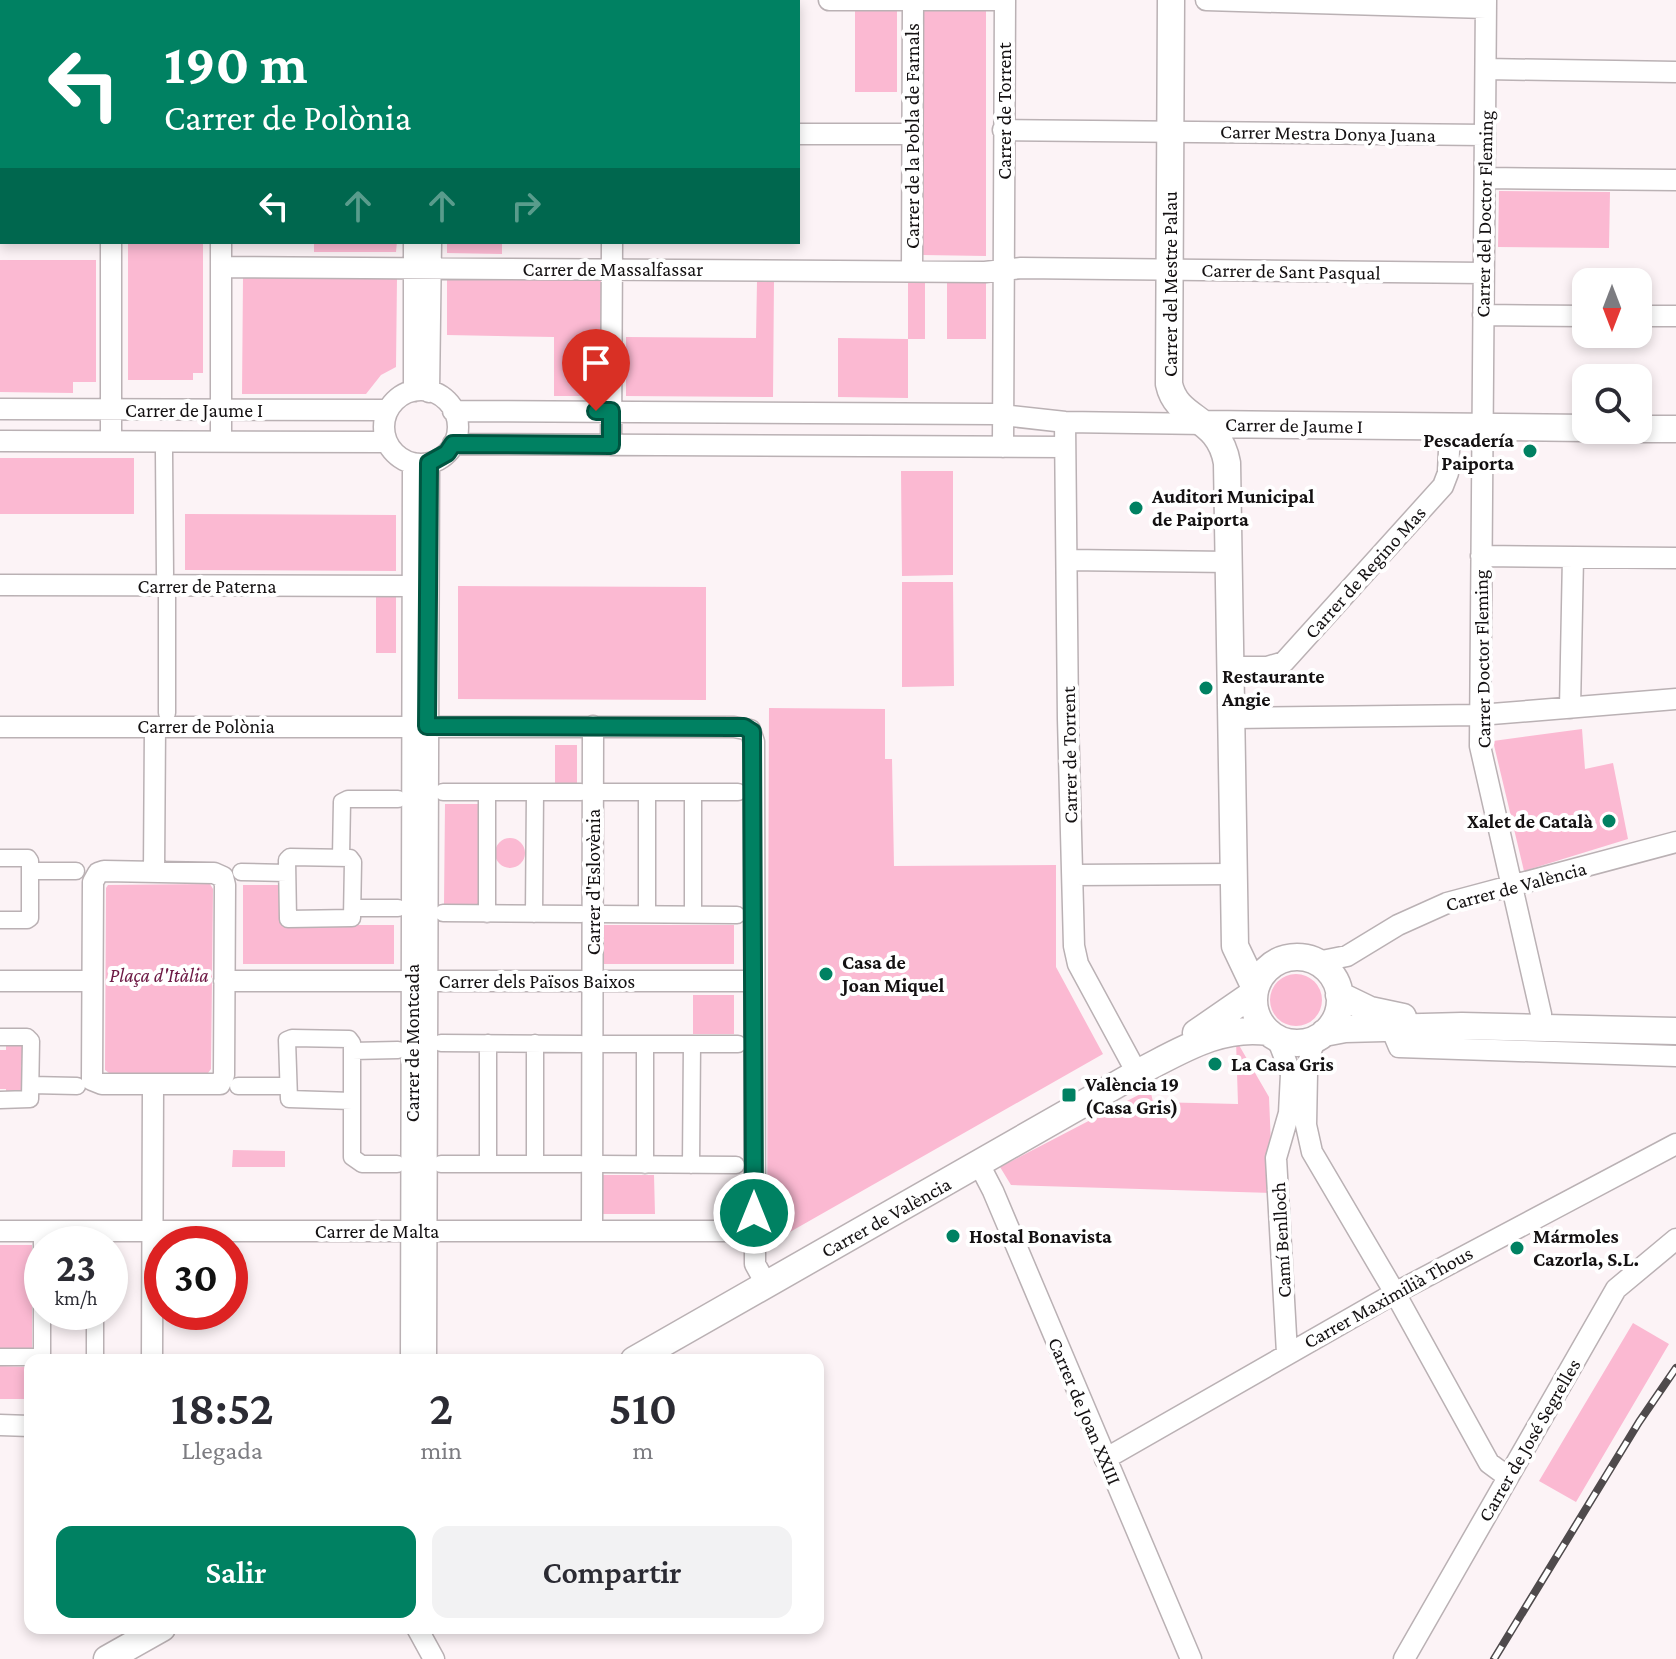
<!DOCTYPE html>
<html lang="es">
<head>
<meta charset="utf-8">
<style>
	:root { --surface:#fff; --page:#f2f2f3; --text:#2b2b33; --muted:#7c7c81; --accent:#008162 }
	body { margin:0; font-family:"Crimson Pro",serif; background:var(--page); color:var(--text); height:100vh; display:flex; flex-direction:column; font-size:30px; white-space:nowrap }
	* { box-sizing:border-box; margin:0 }
	p { font-size:26px; color:var(--muted) }
	.icon { flex:none; width:44px; height:44px; fill:none; stroke:currentColor; stroke-width:2; stroke-linecap:round; stroke-linejoin:round }
	.map { position:relative; flex:1; overflow:hidden }
	.drawer { position:absolute; left:24px; top:1354px; width:800px; height:280px; display:flex; flex-direction:column; background:var(--surface); border-radius:16px; box-shadow:0 4px 12px #0003 }
	.drawer>* { flex:none }
	.top-card { position:absolute; left:0px; top:0px; width:800px; height:244px; box-shadow:0 4px 12px #0003; background:#008162; color:#fff; overflow:hidden }
	.needle { width:52px; rotate:180deg }
	.buttons { position:absolute; left:1572px; top:268px; display:grid; gap:16px }
	.buttons a { display:grid; place-items:center; width:80px; height:80px; border-radius:16px; background:var(--surface); box-shadow:0 4px 12px #0003; font-size:40px }
	.speed { position:absolute; left:24px; top:1226px; display:flex; gap:16px; font-size:40px; font-weight:700; text-align:center }
	.speed>* { display:grid; place-content:center; width:104px; height:104px; border-radius:50%; background:var(--surface); box-shadow:0 4px 12px #0003; line-height:1 }
	.speed small { font-size:20px; font-weight:400 }
	.speed .limit { border:12px solid #d22; background:#fff; color:#111 }
	.pin { position:absolute; display:grid; place-items:center; width:68px; height:68px; color:#fff; margin:-82px -34px; border-radius:50% 50% 50% 0; rotate:-45deg; box-shadow:0 0 8px #0007 }
	.pin .icon { rotate:45deg }
	.me { position:absolute; width:88px; margin:-44px; rotate:0deg; stroke-linejoin:round; filter:drop-shadow(0 0 6px #0008) }
	.turn { display:flex; align-items:center; gap:28px; height:168px; padding:0 32px; font-size:36px }
	.turn .icon { width:104px; height:104px; stroke-width:2.5 }
	.turn b { display:block; font-size:56px; line-height:68px }
	.lanes { display:flex; align-items:center; height:76px; padding:0 32px; background:#0003; justify-content:center; gap:40px; direction:ltr }
	.lanes .off { opacity:.35 }
	.eta { display:flex; justify-content:space-evenly; align-items:center; height:136px; text-align:center }
	.eta b { font-size:48px; font-weight:600; line-height:56px }
	.cta { display:flex; gap:16px; margin-top:auto; padding:16px 32px }
	.cta a { flex:1; height:92px; border-radius:16px; background:var(--accent); color:#fff; font-size:32px; font-weight:600; line-height:92px; text-align:center }
	.cta a+a { background:var(--page); color:var(--text) }
	.map>svg:first-child { display:block }
	.green { fill:#fbb9d2 }
	.lines { fill:none; stroke-linecap:round; stroke-linejoin:round }
	.pedestrian-casing { stroke:#bab1b4; stroke-width:19 }
	.minor-casing { stroke:#bab1b4; stroke-width:23 }
	.tertiary-casing { stroke:#bab1b4; stroke-width:29 }
	.pedestrian { stroke:#fff; stroke-width:16 }
	.minor { stroke:#fff; stroke-width:20 }
	.tertiary { stroke:#fff; stroke-width:26 }
	.rail-casing { stroke:#4f4a4c; stroke-width:8 }
	.rail { stroke:#fff; stroke-width:5; stroke-dasharray:15; stroke-linecap:butt }
	.route-casing { stroke:#005440; stroke-width:20 }
	.route { stroke:#008162; stroke-width:14 }
	.poi-dot { fill:#008162; stroke:#fff; stroke-width:3 }
	.labels { text-anchor:middle; stroke-width:8; stroke-linejoin:round; paint-order:stroke }
	.street-label { font-size:20px; fill:#141112; stroke:#fff }
	.poi-label { font-size:20px; font-weight:bold; fill:#141112; stroke:#fff; text-anchor:start }
	.park-label { font-size:20px; font-style:italic; fill:#6d1843; stroke:#fff }
</style>
</head>
<body>
<div class="map">
<svg width="1676" height="1659" viewBox="0 0 1676 1659">
	<rect width="100%" height="100%" fill="#fcf3f6"/>
	<path class="green" d="M855,10H897V92H855Z
		M924,11H986V256L923,255Z
		M1499,191L1610,192L1609,248L1498,247Z
		M128,242H203V373H193V380H128Z
		M314,242H397L396,252H314Z
		M447,242H502V254L447,253Z
		M0,260H96V382H73V393L0,392Z
		M243,278H397L396,367L381,375L366,394H242Z
		M447,279L601,280L600,396H554V337L447,335Z
		M757,281H774L773,397L626,396V337L756,338Z
		M908,282H925V339H908V398L838,397V338L908,339Z
		M947,283H986V339H947Z
		M0,458H134V514H0Z
		M901,471H953V575L902,576Z
		M185,514L396,515V571L185,570Z
		M902,582H953L954,686L902,687Z
		M458,586L706,587V700L458,699Z
		M376,597H396V653H376Z
		M769,708L885,709V759H892L894,866L1056,865V967L1103,1054L767,1245Z
		M1582,729L1585,769L1613,763L1628,839L1524,871L1493,741Z
		M555,745H577V784H555Z
		M445,804H484L483,904H444Z
		M495 853a15 15 0 1 1 30 0a15 15 0 1 1-30 0Z
		M210,884L213,889L211,1069L208,1073H109L105,1070L106,888L108,885Z
		M243,885H282V925H394V964H243Z
		M603,925H734V964H603Z
		M1270 1000a26 26 0 1 1 52 0a26 26 0 1 1-52 0Z
		M693,995H734V1034H693Z
		M1236,1040L1269,1097L1273,1193L1011,1185L1000,1167L1150,1089L1153,1102L1238,1104Z
		M6,1042H27L26,1065H21V1073L26,1074L27,1097L6,1096V1089H0V1050H6Z
		M233,1150L285,1151V1167H232Z
		M602,1175H654L655,1214H602Z
		M0,1245H32V1353H0Z
		M1633,1323L1669,1344L1576,1502L1539,1481Z
		M0,1366L30,1367V1399H0Z"/>
	<g class="lines">
		<g class="pedestrian-casing">
			<path id="pedestrian" d="M164,452L165,574
				M167,594V713
				M443,792H581
				M487,792V914
				M600,792H738
				M647,792V914
				M290,857L350,858L353,862L352,918L288,919L287,860Z
				M341,857L342,802L348,799H398
				M0,858H28L30,861V918L27,920H0
				M30,871H76
				M241,872L287,873
				M353,908H398
				M443,913L581,914
				M534,914L535,792
				M599,914L737,915
				M693,914V792
				M0,1037H27L31,1041L30,1099L0,1100
				M441,1043L581,1044
				M603,1044H738
				M352,1051L398,1050
				M31,1085L77,1086
				M238,1086H287
				M352,1101L289,1099L287,1040L292,1038L349,1039L352,1043V1157L362,1164H397
				M441,1164H580
				M488,1164V1043
				M535,1164V1043
				M600,1164L736,1165
				M645,1165V1044
				M691,1165L692,1044
				M42,1242V1360
				M95,1242V1244
				M95,1312V1360
				M0,1357H42"/>
		</g>
		<g class="minor-casing">
			<path id="minor" d="M112,0V2
				M221,0V2
				M431,0V2
				M614,0V2
				M829,0H1003
				M1206,0L1486,8
				M1486,0L1480,746L1541,1014V1028
				M415,2V0
				M1486,69L1676,72
				M1003,130L1485,135
				M798,134H912
				M1485,178L1676,180
				M111,242V441
				M414,242V391
				M221,267L985,272L1021,268L1483,273
				M912,271L913,1
				M1483,315L1586,316
				M1638,316H1676
				M384 427a37 37 0 1 1 74 0a37 37 0 1 1-74 0Z
				M429,392L431,242
				M0,409L388,410
				M453,411L993,414L1065,422L1206,424
				M1065,422L1068,719L1074,946L1078,964L1137,1073
				M0,441L387,442
				M221,441V242
				M453,444L1065,447
				M611,445L612,242
				M1003,447L1005,0
				M1481,556L1676,558
				M1067,560L1230,562
				M0,585L413,586
				M1230,667H1267L1284,662L1443,486L1448,473L1450,428
				M1570,708L1573,557
				M1232,718L1479,715L1676,699
				M0,727H734L750,730L754,742L755,1264L766,1284
				M104,871L214,873L223,877L225,885L224,1075L220,1084H102L92,1080L93,882L98,873Z
				M154,872L155,727
				M1073,875L1233,874
				M1317,962L1347,956L1398,925L1447,903L1676,842
				M0,981H92
				M224,981H754
				M1391,1028L1399,1047L1676,1056
				M1277,1038L1291,1074L1289,1113L1276,1158L1287,1353
				M1316,1038L1311,1051L1307,1073L1306,1125L1312,1152L1395,1293L1489,1463L1508,1477
				M979,1164L993,1191L1191,1659
				M0,1231H754
				M592,1231L593,726
				M152,1360L153,1086
				M411,1360L413,463
				M426,1360L429,463
				M0,1425L30,1426
				M1105,1459L1395,1293L1676,1144
				M417,1628L434,1659
				M1404,1659L1616,1289L1676,1239"/>
		</g>
		<g class="tertiary-casing">
			<path id="tertiary" d="M1171,0L1169,384C1177,422 1219,415 1227,463L1235,946L1255,988
				M1206,424L1586,428
				M1638,429H1676
				M1254 1000a43 43 0 1 1 86 0a43 43 0 1 1-86 0Z
				M1339,995L1370,1010L1403,1017
				M1196,1033L1254,993
				M1324,1033L1345,1029L1462,1026L1676,1031
				M634,1360L1137,1073C1179,1052 1219,1025 1268,1032
				M107,1659L162,1628"/>
		</g>
		<use href="#pedestrian" class="pedestrian"/>
		<use href="#minor" class="minor"/>
		<use href="#tertiary" class="tertiary"/>
		<g class="rail-casing">
			<path id="rail" d="M1494,1659L1639,1422L1676,1368"/>
		</g>
		<use href="#rail" class="rail"/>
	</g>
	<g class="lines">
		<g class="route-casing">
			<path id="route" d="M596,411H611V445L453,444L447,453L429,463L427,726L734,727H744L752,732L754,1213"/>
		</g>
		<use href="#route" class="route"/>
	</g>
	<g class="poi-dot">
		<circle cx="1530" cy="451" r="8"/>
		<circle cx="1136" cy="508" r="8"/>
		<circle cx="1206" cy="688" r="8"/>
		<circle cx="1609" cy="821" r="8"/>
		<circle cx="826" cy="974" r="8"/>
		<circle cx="1215" cy="1064" r="8"/>
		<rect x="1061" y="1087" width="16" height="16" rx="4"/>
		<circle cx="953" cy="1236" r="8"/>
		<circle cx="1517" cy="1248" r="8"/>
	</g>
	<g class="labels">
		<g class="street-label">
			<text transform="translate(1004 111) rotate(-90)" y="7">Carrer de Torrent</text>
			<text transform="translate(1328 133) rotate(1)" y="7">Carrer Mestra Donya Juana</text>
			<text transform="translate(912 136) rotate(-90)" y="7">Carrer de la Pobla de Farnals</text>
			<text transform="translate(1484 214) rotate(-89)" y="7">Carrer del Doctor Fleming</text>
			<text x="613" y="276">Carrer de Massalfassar</text>
			<text transform="translate(1291 271) rotate(1)" y="7">Carrer de Sant Pasqual</text>
			<text transform="translate(1170 284) rotate(-90)" y="7">Carrer del Mestre Palau</text>
			<text x="194" y="417">Carrer de Jaume I</text>
			<text transform="translate(1294 425) rotate(1)" y="7">Carrer de Jaume I</text>
			<text transform="translate(1365 572) rotate(-48)" y="7">Carrer de Regino Mas</text>
			<text x="207" y="593">Carrer de Paterna</text>
			<text transform="translate(1482 659) rotate(-91)" y="7">Carrer Doctor Fleming</text>
			<text x="206" y="733">Carrer de Polònia</text>
			<text transform="translate(1069 755) rotate(-91)" y="7">Carrer de Torrent</text>
			<text transform="translate(593 882) rotate(-90)" y="7">Carrer d'Eslovènia</text>
			<text transform="translate(1516 886) rotate(-15)" y="7">Carrer de València</text>
			<text x="537" y="988">Carrer dels Països Baixos</text>
			<text transform="translate(412 1043) rotate(-90)" y="7">Carrer de Montcada</text>
			<text transform="translate(886 1217) rotate(-29)" y="7">Carrer de València</text>
			<text x="377" y="1238">Carrer de Malta</text>
			<text transform="translate(1281 1240) rotate(-93)" y="7">Camí Benlloch</text>
			<text transform="translate(1388 1297) rotate(-29)" y="7">Carrer Maximilià Thous</text>
			<text transform="translate(1085 1411) rotate(67)" y="7">Carrer de Joan XXIII</text>
			<text transform="translate(1529 1440) rotate(-60)" y="7">Carrer de José Segrelles</text>
		</g>
		<g class="poi-label">
			<text x="1514" y="447" text-anchor="end">Pescadería<tspan x="1514" dy="23">Paiporta</tspan></text>
			<text x="1152" y="503">Auditori Municipal<tspan x="1152" dy="23">de Paiporta</tspan></text>
			<text x="1222" y="683">Restaurante<tspan x="1222" dy="23">Angie</tspan></text>
			<text x="1593" y="828" text-anchor="end">Xalet de Català</text>
			<text x="842" y="969">Casa de<tspan x="842" dy="23">Joan Miquel</tspan></text>
			<text x="1231" y="1071">La Casa Gris</text>
			<text x="1085" y="1091">València 19<tspan x="1085" dy="23">(Casa Gris)</tspan></text>
			<text x="969" y="1243">Hostal Bonavista</text>
			<text x="1533" y="1243">Mármoles<tspan x="1533" dy="23">Cazorla, S.L.</tspan></text>
		</g>
		<g class="park-label">
			<text x="159" y="982">Plaça d'Itàlia</text>
		</g>
	</g>
</svg>
<div class="buttons">
<a><svg class="needle" viewBox="-14 -14 28 28"><path d="M0-13l5 13h-10z" fill="#e53935"/><path d="M0 13l5-13h-10z" fill="#7c7c81"/></svg></a>
<a><svg class="icon" aria-label="search" viewBox="0 0 24 24"><circle cx="10" cy="10" r="6"/><path d="M15 15l6 6"/></svg></a>
</div>
<div class="speed"><div>23<small>km/h</small></div><div class="limit">30</div></div>
<div class="pin" style="left:596px;top:411px;background:#d93025"><svg class="icon" aria-label="arrive" viewBox="0 0 24 24"><path d="M6 21V4h12l-3 4 3 4H6"/></svg></div>
<svg class="me" style="left:754px;top:1213px" viewBox="-20 -20 40 40"><circle r="17" fill="#008162" stroke="#fff" stroke-width="3"/><path d="M0-11L8 9 0 5-8 9z" fill="#fff"/></svg>
<div class="top-card">
<div class="turn"><svg class="icon" aria-label="left" viewBox="0 0 24 24"><path d="M17 20v-9H6M10 6l-5 5 5 5"/></svg><div><b>190 m</b>Carrer de Polònia</div></div>
<div class="lanes"><svg class="icon" aria-label="left" viewBox="0 0 24 24"><path d="M17 20v-9H6M10 6l-5 5 5 5"/></svg><svg class="icon off" aria-label="ahead" viewBox="0 0 24 24"><path d="M12 20V5M6 11l6-6 6 6"/></svg><svg class="icon off" aria-label="ahead" viewBox="0 0 24 24"><path d="M12 20V5M6 11l6-6 6 6"/></svg><svg class="icon off" aria-label="right" viewBox="0 0 24 24"><path d="M7 20v-9h11M14 6l5 5-5 5"/></svg></div>
</div>
<section class="drawer">
<div class="eta">
<div><b>18:52</b><p>Llegada</p></div>
<div><b>2</b><p>min</p></div>
<div><b>510</b><p>m</p></div>
</div>
<div class="cta"><a>Salir</a><a>Compartir</a></div>
</section>
</div>
</body>
</html>
